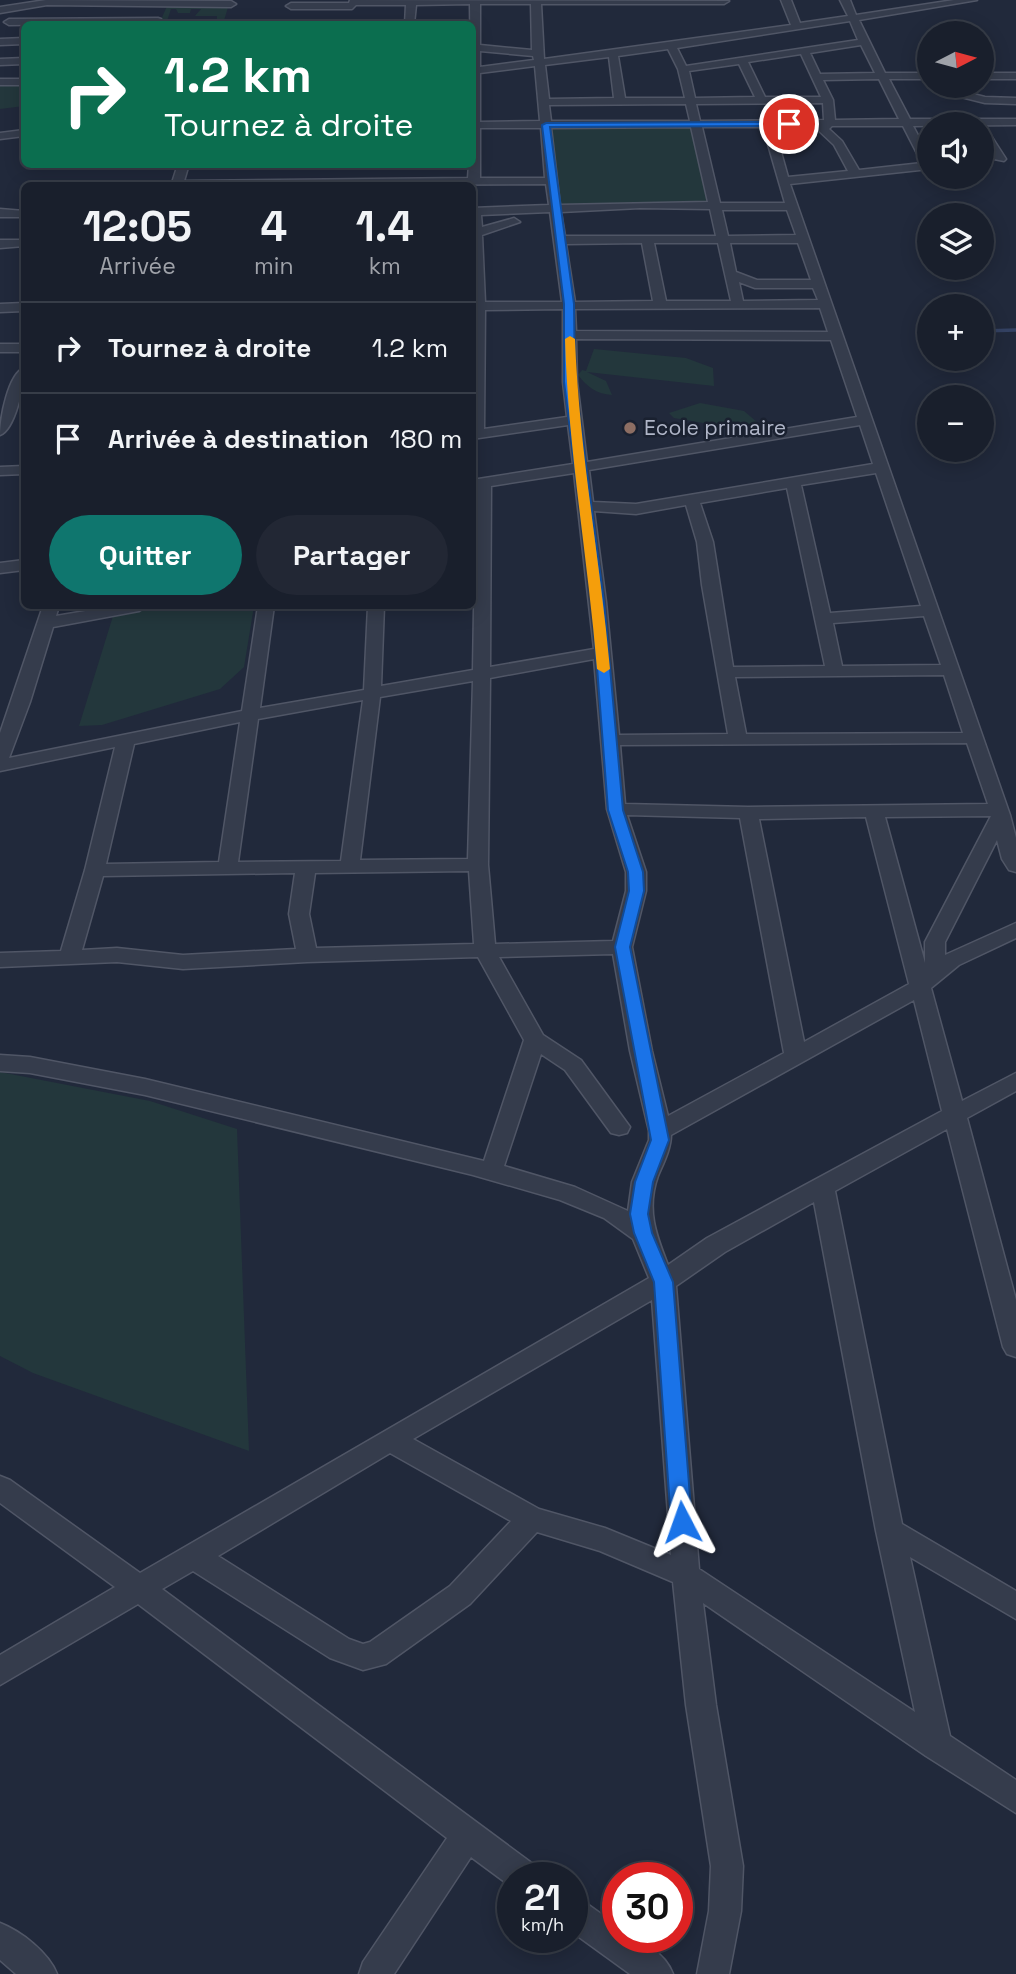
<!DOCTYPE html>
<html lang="fr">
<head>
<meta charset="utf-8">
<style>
	:root { --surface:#191f2c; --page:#222734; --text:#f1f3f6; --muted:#9fa2a9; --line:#373d48; --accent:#0f766e }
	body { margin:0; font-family:"Space Grotesk",sans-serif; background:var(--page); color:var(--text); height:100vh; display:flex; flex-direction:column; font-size:26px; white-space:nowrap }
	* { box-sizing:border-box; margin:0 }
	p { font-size:23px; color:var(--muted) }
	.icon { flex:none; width:38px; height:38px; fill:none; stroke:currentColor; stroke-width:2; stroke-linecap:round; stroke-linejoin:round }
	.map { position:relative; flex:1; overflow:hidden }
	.panel { position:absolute; left:21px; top:182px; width:455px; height:427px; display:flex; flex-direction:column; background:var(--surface); border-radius:10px; box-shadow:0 4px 18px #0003,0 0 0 2px var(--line) }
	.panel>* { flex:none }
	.banner { position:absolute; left:21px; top:21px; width:455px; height:147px; border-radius:10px; box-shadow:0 4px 18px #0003,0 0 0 2px var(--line); background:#0b6e4f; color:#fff; overflow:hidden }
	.needle { width:46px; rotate:84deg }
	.buttons { position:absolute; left:917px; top:21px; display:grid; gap:14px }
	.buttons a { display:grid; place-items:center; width:77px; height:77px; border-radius:50%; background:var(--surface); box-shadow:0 4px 18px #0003,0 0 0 2px var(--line); font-size:35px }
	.speed { position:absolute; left:497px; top:1862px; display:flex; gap:14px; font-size:35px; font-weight:700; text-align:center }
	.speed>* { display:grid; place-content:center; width:91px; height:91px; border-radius:50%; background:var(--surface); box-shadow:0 4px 18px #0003,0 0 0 2px var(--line); line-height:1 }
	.speed small { font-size:18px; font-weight:400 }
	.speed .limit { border:10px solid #d22; background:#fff; color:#111 }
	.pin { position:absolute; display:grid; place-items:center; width:60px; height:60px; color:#fff; margin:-30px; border:4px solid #fff; border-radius:50%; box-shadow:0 2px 7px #0007 }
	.me { position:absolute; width:77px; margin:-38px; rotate:356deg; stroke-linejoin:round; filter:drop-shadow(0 0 5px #0008) }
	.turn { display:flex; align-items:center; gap:24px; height:147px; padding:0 28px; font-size:32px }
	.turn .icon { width:91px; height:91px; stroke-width:2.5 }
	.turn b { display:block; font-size:49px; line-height:60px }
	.eta { display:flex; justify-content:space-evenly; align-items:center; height:119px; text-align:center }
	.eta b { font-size:42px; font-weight:800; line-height:49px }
	.button { display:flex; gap:14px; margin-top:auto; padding:14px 28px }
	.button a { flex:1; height:80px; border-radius:42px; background:var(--accent); color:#fff; font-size:28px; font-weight:800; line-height:80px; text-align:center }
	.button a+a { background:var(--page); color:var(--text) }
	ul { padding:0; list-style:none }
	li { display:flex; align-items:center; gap:21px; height:91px; padding:0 28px; border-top:2px solid var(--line) }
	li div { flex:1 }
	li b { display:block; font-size:26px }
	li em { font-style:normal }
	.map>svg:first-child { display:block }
	.green { fill:#23373c }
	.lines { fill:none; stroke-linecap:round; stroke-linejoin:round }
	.stream { stroke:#344263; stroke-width:3.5 }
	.minor-casing { stroke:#505666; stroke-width:3 }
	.minor { fill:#353c4c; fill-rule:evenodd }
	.route { fill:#1a73e8; stroke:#114b97; stroke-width:2 }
	.slow { fill:#f59e0b }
	.education-dot { fill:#8d6e63; stroke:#1a2130; stroke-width:2.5 }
	.labels { text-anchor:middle; stroke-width:5; stroke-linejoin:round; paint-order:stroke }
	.far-poi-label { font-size:21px; fill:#b0b6c8; stroke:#1a2130; text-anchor:start }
</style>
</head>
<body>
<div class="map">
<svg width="1016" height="1974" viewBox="0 0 1016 1974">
	<rect width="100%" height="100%" fill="#21293b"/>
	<path class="green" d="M168,4H229L223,24H191L196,21H217V16H195L201,9H191L190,13H178L176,9H171L166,24H159Z
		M0,83H24V106L0,109Z
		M549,126H691L711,206L561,208Z
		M594,349L686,358L713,368L714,386L587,372L606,381L612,395C597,394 587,387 578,375L582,370L586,371Z
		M700,403L744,411L764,428L750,431L674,418L669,413Z
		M169,606H254L244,667L220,689L102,725L79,726L113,616Z
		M0,1072L150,1101L237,1129L249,1451L33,1373L0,1356Z"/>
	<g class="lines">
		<path class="stream" d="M982,331L1016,330"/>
		<g class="minor-casing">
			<path id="minor" d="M46,0L231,1L236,4L231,7L47,5L0,13V7Z
				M350,0L729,1L724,4H541L544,59L791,25L781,0H791L800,23L848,16L840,0H850L856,15L954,0H977L859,20L885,73H929V79H889L910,119H1016V125L913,126L929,156V169L790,184L1010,815L1016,838V872L1009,870L1002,859L997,840L945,942V955L1016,923V938L959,965L931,988L962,1101L1016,1073V1091L967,1118L1016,1300V1357L1007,1354L1003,1347L947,1129L835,1191L902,1524L1016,1591V1619L910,1557L950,1736L1016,1780V1813L926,1756L703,1603L716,1705L743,1866L741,1911L729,1974H697L709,1911L711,1866L686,1705L673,1582L600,1551L537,1532L470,1604L386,1664L363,1670L330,1658L193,1571L162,1589L537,1867L542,1878H513V1888L471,1857L394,1974H359L363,1962L447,1838L138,1604L0,1685V1655L115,1587L0,1503V1476L10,1480L140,1573L649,1278L633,1239L604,1218L560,1200L473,1175L145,1095L30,1073L0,1071V1055L30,1057L145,1079L484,1161L524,1040L478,957L307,962L183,969L117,962L0,967V953L61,951L85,870L115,747L0,771V733L43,606H59L56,616L115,606H147L139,611L53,627L30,702L9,758L242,711L258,606H274L260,708L364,690L368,606H384L381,686L473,670L476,489H472V480L573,464L568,425L472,439V208L549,205L546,184L171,186L178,164H189L184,181L468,178L469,164H472L470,4L416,5L414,24H405L406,5H356L352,9H291L286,6L291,3H349ZM480,4H531L532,50L480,45ZM850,21L858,40L686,66L677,48ZM861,45L875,73L820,74L810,53ZM668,49L678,69L685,98H625L618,56ZM480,51L533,56L534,60L480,67ZM801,54L821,97H765L748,62ZM609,57L614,98L549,99L545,65ZM739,64L755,97L695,98L689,71ZM535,66L540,121L480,122V73ZM879,79L899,119L835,120L833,100L823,80ZM823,103L824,120L700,121L696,104ZM686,104L690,121H551L549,105ZM819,126L817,129L834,145L848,171L788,177L774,127ZM832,126H903L922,163L859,170L842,141L829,129ZM691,127L708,202L560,205L551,128ZM702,127H763L785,203H720ZM480,128H541L545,178H480ZM640,208L710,209L716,236H565L561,212ZM722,210H787L796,235L728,236ZM550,212L562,302H485L482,235L520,222L514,218L482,227L481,215ZM642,243L653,301L575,302L566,244ZM654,243H718L731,301H666ZM730,243H798L811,280H757L736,272ZM739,282L755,288H813L818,300L743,301ZM820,308L828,332L576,331L575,309ZM563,309V382L567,417L484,429L485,310ZM576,339L831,340L857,417L587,462L577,382ZM860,425L873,464L636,504L593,502L589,470ZM574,473L594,649L490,667L491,486ZM876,473L921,606L830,613L801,485ZM787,488L825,666L733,667L713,542L700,503ZM686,505L697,542L702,585L728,734L619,735L606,602L594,511L636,514ZM924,616L941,665L842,666L833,623ZM594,659L607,809L626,872V891L613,941L495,944L488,865L490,678ZM944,675L963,733L746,734L735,677ZM473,681L468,859L360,860L380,697ZM363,700L341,861L238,862L258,719ZM240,722L219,862L106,864L134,744ZM967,743L988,804L748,807L625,804L620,745ZM627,815L740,818L784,1053L668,1116L652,1051L632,947L646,891V872ZM991,816L925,942V963L885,817ZM866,817L909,984L804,1042L759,819ZM469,871L474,944L316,948L309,914L315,873ZM295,873L289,914L296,949L183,955L117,948L82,950L103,876ZM613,954L630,1051L649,1131V1140L632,1182L628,1211L575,1187L504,1166L541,1054L565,1070L611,1133L619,1135L627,1133L630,1127L581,1060L543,1035L499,957ZM914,1000L942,1111L707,1238L668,1265C656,1235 646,1209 658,1176C663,1164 671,1149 671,1135ZM814,1202L876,1531L915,1712L699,1569L676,1286L725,1252ZM652,1300L671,1555L605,1528L539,1509L413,1439ZM390,1453L511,1521L450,1586L370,1642L363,1644L349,1639L218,1556Z
				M158,18L161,19V23L9,25L4,22L9,19Z
				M24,38V44L0,45V39Z
				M24,58V64L0,65V59Z
				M982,73H1016V79H982Z
				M0,79H24V85H0Z
				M961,91L985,97L1016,98V104L985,103L957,96V92Z
				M982,127L986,128L1006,159L1004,161L994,159L982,138Z
				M24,130V136L0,139V133Z
				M0,209L24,211V217H0Z
				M0,240H24V246L0,248Z
				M24,303V311L0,312V304Z
				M0,344H24V352H0Z
				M24,368C25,383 15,430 0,435C0,419 8,374 24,368Z
				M24,466V474L0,475V467Z
				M24,560V570L0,573V563Z
				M572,1896L583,1901L618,1926V1937C640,1937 665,1953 673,1974H630L572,1932Z
				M0,1923C21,1931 49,1953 57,1974H16L0,1960Z"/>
		</g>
		<use href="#minor" class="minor"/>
	</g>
	<path class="route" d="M791,122L789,126L550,127L574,304L575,382L604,602L623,810L643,872L644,891L630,947L669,1140L653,1182L648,1214L652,1233L673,1282L692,1522L689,1528L682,1531L674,1528L671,1522L654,1282L634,1233L630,1214L635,1182L651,1140L615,947L629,891L628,872L608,810L592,602L564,382V304L542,125L546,123Z"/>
	<path class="slow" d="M570,336L575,339C579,450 600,559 610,669L604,673L597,669C588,559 568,450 565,339Z"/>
	<circle class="education-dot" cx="630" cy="428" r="7"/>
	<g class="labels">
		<g class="far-poi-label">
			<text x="644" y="435">Ecole primaire</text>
		</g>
	</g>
</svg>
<div class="buttons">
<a><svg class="needle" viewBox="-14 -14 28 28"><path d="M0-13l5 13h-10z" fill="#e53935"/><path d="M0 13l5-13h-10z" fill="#9fa2a9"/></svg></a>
<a><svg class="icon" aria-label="sound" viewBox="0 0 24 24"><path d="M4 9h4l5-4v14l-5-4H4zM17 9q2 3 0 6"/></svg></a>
<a><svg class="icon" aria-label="layers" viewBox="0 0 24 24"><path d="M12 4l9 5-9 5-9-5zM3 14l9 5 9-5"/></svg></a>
<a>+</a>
<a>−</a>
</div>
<div class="speed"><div>21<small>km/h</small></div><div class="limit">30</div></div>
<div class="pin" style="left:789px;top:124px;background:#d93025"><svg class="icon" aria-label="arrive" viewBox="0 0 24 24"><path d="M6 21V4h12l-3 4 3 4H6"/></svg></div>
<svg class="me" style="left:682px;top:1522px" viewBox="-20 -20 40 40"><path d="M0-17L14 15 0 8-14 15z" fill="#1a73e8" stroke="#fff" stroke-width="4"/></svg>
<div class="banner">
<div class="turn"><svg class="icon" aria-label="right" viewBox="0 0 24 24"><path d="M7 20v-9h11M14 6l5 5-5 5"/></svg><div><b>1.2 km</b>Tournez à droite</div></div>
</div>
<section class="panel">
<div class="eta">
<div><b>12:05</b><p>Arrivée</p></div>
<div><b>4</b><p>min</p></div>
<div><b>1.4</b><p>km</p></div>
</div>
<ul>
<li><svg class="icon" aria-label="right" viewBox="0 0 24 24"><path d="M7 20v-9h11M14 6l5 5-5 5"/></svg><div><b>Tournez à droite</b></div><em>1.2 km</em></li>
<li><svg class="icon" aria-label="arrive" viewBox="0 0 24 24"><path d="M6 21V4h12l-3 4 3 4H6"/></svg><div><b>Arrivée à destination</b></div><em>180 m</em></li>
</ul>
<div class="button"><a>Quitter</a><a>Partager</a></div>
</section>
</div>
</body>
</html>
